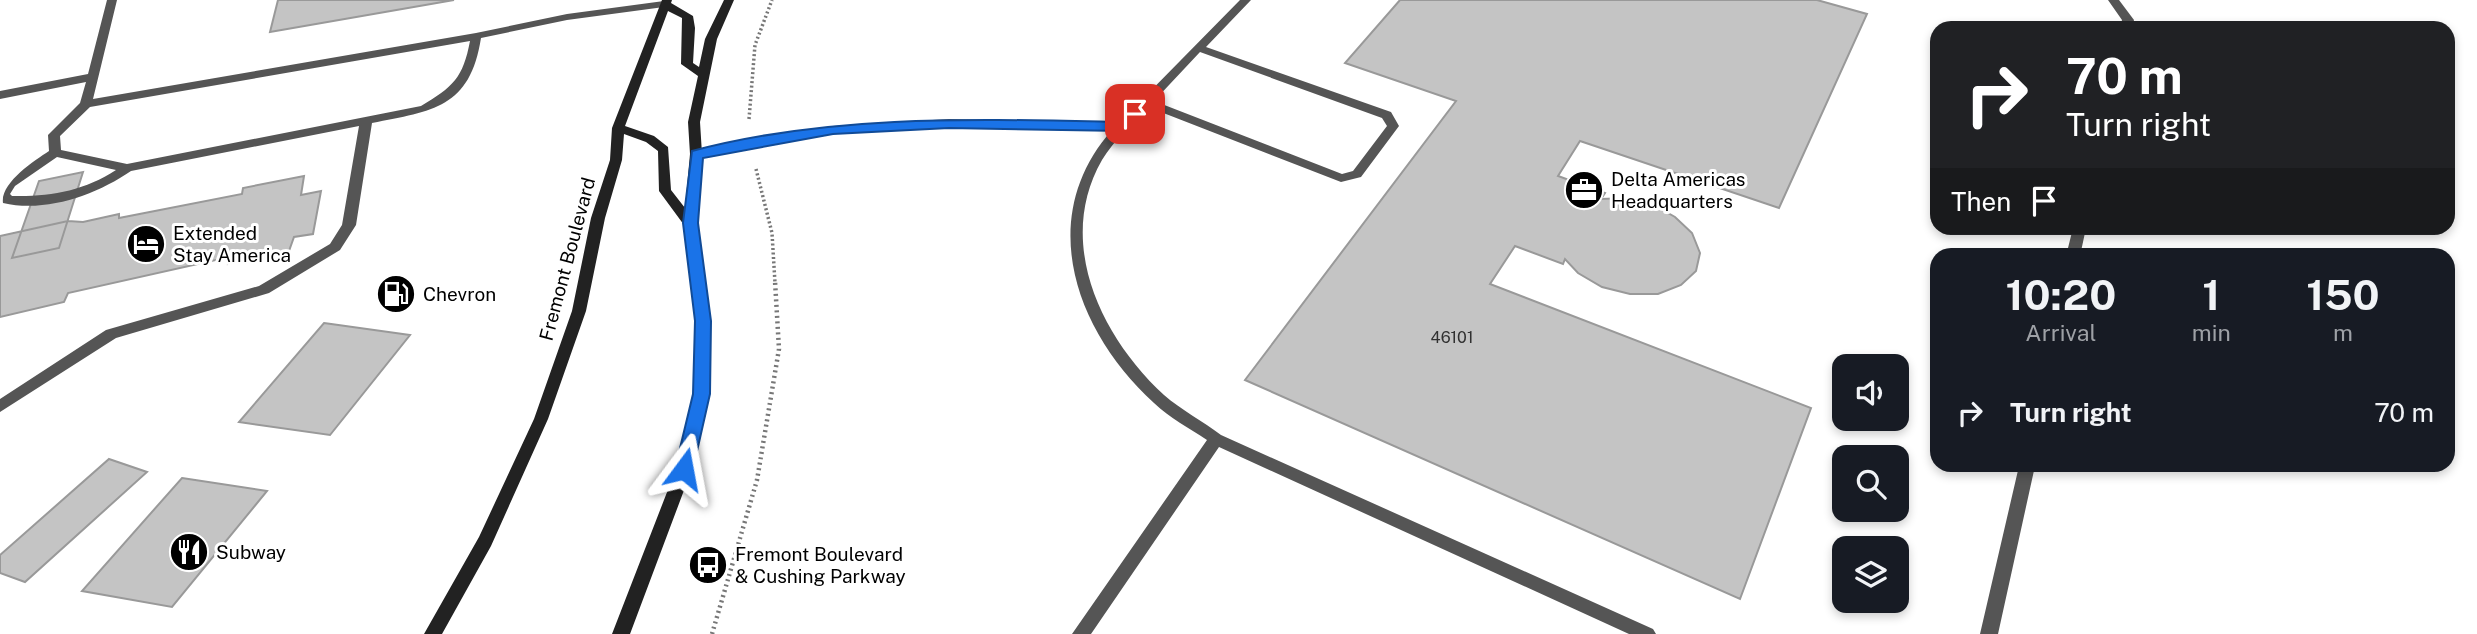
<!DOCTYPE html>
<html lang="en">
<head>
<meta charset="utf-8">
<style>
	:root { --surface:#171b24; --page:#242831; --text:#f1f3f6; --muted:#9ea1a6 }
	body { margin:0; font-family:"Public Sans",sans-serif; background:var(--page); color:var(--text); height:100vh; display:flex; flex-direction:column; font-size:26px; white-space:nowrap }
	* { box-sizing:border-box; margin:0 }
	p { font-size:23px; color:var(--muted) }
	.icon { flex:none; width:38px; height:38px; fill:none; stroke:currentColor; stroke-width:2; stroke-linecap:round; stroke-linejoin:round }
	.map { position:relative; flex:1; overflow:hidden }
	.side { position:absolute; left:1930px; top:248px; width:525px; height:224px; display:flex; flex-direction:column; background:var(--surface); border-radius:21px; box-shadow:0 4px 10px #0003 }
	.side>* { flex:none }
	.top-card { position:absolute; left:1930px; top:21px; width:525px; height:214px; border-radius:21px; box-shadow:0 4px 10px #0003; background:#202124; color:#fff; overflow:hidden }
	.fabs { position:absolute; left:1832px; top:354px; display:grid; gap:14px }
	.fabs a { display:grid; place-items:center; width:77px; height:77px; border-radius:14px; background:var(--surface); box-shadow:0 4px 10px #0003; font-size:35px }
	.pin { position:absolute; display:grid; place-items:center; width:60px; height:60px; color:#fff; margin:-30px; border-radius:14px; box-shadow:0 4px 10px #0006 }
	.me { position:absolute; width:77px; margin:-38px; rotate:13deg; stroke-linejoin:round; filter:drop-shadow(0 0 5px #0008) }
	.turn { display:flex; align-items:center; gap:24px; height:147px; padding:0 21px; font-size:32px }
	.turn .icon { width:91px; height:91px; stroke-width:2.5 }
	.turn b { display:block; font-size:49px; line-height:60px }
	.then { display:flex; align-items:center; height:66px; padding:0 21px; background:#0003; gap:14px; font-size:26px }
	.eta { display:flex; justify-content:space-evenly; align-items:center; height:119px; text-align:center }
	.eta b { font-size:42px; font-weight:700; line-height:49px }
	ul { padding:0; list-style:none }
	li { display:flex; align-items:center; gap:21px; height:91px; padding:0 21px }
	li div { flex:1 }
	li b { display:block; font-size:26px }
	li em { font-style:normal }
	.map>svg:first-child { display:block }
	.building { fill:#c4c4c4; stroke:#999; stroke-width:2 }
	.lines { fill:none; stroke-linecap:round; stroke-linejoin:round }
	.path-far1 { stroke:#777; stroke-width:3.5; stroke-dasharray:2 2.5; stroke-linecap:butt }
	.path { stroke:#777; stroke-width:4.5; stroke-dasharray:2 3.5; stroke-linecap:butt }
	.service { fill:#555; fill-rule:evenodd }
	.secondary { fill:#222; fill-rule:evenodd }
	.route { fill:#1a73e8; stroke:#114b97; stroke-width:2 }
	.labels { text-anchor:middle; stroke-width:6; stroke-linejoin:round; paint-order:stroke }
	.number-label { font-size:16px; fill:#313131 }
	.poi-label { font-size:19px; fill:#000; stroke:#fff; text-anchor:start }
	.street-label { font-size:19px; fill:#000; stroke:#fff }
</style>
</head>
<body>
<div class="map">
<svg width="2477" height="634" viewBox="0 0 2477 634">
	<rect width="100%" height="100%" fill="#fff"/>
	<path class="building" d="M278,0H454L270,32Z
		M1400,0H1817L1867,14L1779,208L1580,141L1558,176L1605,193L1601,199L1626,198L1652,204L1675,217L1692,233L1700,253L1696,271L1681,285L1658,294H1630L1602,287L1578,273L1565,259L1563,264L1515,246L1490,284L1811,408L1740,599L1245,380L1456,101L1345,63Z
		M83,172L59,248L12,258L39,181Z
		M304,176L301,195L321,191L313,234L294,237L289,251L228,264L229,257L68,293L64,302L0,317V236L68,221L83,222L119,214V218L242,194L243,188Z
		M324,323L410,335L330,435L239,422Z
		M109,459L147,472L25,582L0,573V555Z
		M182,478L267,491L172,607L82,591Z"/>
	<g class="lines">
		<path class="path-far1" d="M749,119L755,45L772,0
			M756,169L772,233L775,283"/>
		<path class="path" d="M712,634L757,480L779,349L775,281"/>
		<path class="service" d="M107,0H117L93,99L476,33L567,14L664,1L669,4L664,7L567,20L481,38C470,108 433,111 372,123L356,225L340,250L269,293L116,338L0,412V399L106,330L259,286L330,244L342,225L359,126L131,171C96,195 46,213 3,203C0,183 34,161 49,151L48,135L80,103L86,82L0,99V91L88,74ZM470,41C463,78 453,87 421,106L127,164L61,150L60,136L90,107ZM57,157L116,170C84,191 49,197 12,196L10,194L15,186Z
			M1240,0H1251L1206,47L1391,112L1399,126L1361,177L1341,182L1148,107C1132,124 1114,140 1102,160C1055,242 1101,337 1164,395C1181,410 1203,421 1221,435L1653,629L1656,634H1629L1219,447L1091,634H1072L1207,440C1189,428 1170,418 1154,403C1076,332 1034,218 1112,130L949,127L833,134L696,158L690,154L696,150L833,126L949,119L1120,122ZM1200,52L1382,118L1387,126L1353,171L1342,174L1154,101Z
			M2108,0H2119L2134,20L2132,28H2120L2122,20Z
			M2073,228H2086L2080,256H2066Z
			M2019,466H2035L1998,634H1980Z"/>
		<path class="secondary" d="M662,0H672L671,3L693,16L695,28L693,63L699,67L705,39L724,0H734L717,39L700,122L702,154L697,224L710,321L708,394L692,469L630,634H612L676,469L694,394L696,321L684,225L659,191L658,151L646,142L624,134L622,160L605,218L586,311L548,419L491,546L442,634H424L479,537L534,419L572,311L591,218L610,160L612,128ZM668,11L682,18L681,64L698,76L688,122L690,154L685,208L671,190L668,147L654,136L625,126Z"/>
	</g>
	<path class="route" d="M1135,110L1142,114L1123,131L949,128L833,134L703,158L698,223L711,321L710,394L693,469L684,476L678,474L675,469L693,394L695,321L683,223L692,151C831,114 976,119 1120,122Z"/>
	<defs>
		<g id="office-disc" transform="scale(2.0125)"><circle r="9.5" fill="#000" stroke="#fff"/><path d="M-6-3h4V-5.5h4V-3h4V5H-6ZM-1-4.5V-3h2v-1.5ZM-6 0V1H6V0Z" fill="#fff"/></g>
		<g id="hotel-disc" transform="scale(2.0125)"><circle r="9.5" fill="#000" stroke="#fff"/><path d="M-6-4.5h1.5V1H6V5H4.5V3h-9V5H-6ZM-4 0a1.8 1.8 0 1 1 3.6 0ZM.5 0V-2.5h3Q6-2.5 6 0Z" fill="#fff"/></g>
		<g id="fuel-disc" transform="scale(2.0125)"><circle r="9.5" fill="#000" stroke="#fff"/><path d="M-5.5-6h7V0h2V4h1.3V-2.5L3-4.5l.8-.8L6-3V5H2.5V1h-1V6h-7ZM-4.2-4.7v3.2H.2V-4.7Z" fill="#fff"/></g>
		<g id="restaurant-disc" transform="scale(2.0125)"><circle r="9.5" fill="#000" stroke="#fff"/><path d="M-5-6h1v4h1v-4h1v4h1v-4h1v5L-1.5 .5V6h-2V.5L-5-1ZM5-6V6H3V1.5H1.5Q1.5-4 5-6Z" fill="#fff"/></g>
		<g id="bus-disc" transform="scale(2.0125)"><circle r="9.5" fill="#000" stroke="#fff"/><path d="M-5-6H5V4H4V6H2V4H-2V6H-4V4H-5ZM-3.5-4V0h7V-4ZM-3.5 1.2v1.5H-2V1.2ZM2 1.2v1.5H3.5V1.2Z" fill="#fff"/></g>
	</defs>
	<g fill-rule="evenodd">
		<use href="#office-disc" x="1584" y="190"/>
		<use href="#hotel-disc" x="146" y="244"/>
		<use href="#fuel-disc" x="396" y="294"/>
		<use href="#restaurant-disc" x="189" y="552"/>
		<use href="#bus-disc" x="708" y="565"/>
	</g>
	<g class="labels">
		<g class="number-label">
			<text x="1452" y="343">46101</text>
		</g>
		<g class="poi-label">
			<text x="1611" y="186">Delta Americas<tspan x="1611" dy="22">Headquarters</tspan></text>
			<text x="173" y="240">Extended<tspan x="173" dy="22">Stay America</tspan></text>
			<text x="423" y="301">Chevron</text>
			<text x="216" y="559">Subway</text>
			<text x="735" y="561">Fremont Boulevard<tspan x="735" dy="22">&amp; Cushing Parkway</tspan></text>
		</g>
		<g class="street-label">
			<text transform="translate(567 259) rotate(-75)" y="7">Fremont Boulevard</text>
		</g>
	</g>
</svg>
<div class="fabs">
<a><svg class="icon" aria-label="sound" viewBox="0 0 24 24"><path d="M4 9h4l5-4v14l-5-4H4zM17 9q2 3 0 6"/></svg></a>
<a><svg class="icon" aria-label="search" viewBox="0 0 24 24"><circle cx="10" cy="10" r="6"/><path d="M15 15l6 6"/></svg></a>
<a><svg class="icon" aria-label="layers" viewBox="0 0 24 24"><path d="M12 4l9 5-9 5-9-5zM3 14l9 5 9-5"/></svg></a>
</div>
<div class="pin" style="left:1135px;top:114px;background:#d93025"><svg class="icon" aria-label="arrive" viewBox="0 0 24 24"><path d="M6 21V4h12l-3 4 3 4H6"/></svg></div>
<svg class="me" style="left:684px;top:469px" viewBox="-20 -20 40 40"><path d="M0-17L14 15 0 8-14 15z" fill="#1a73e8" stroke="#fff" stroke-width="4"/></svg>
<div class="top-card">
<div class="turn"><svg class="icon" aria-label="right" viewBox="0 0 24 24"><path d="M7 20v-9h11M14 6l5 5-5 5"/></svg><div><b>70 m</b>Turn right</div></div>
<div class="then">Then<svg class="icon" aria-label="arrive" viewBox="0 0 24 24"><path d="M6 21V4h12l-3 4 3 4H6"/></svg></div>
</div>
<section class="side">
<div class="eta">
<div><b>10:20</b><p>Arrival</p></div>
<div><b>1</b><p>min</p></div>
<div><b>150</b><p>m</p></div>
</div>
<ul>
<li><svg class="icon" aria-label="right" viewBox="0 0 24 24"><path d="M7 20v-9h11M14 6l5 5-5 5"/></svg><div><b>Turn right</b></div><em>70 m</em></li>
</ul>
</section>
</div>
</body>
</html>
